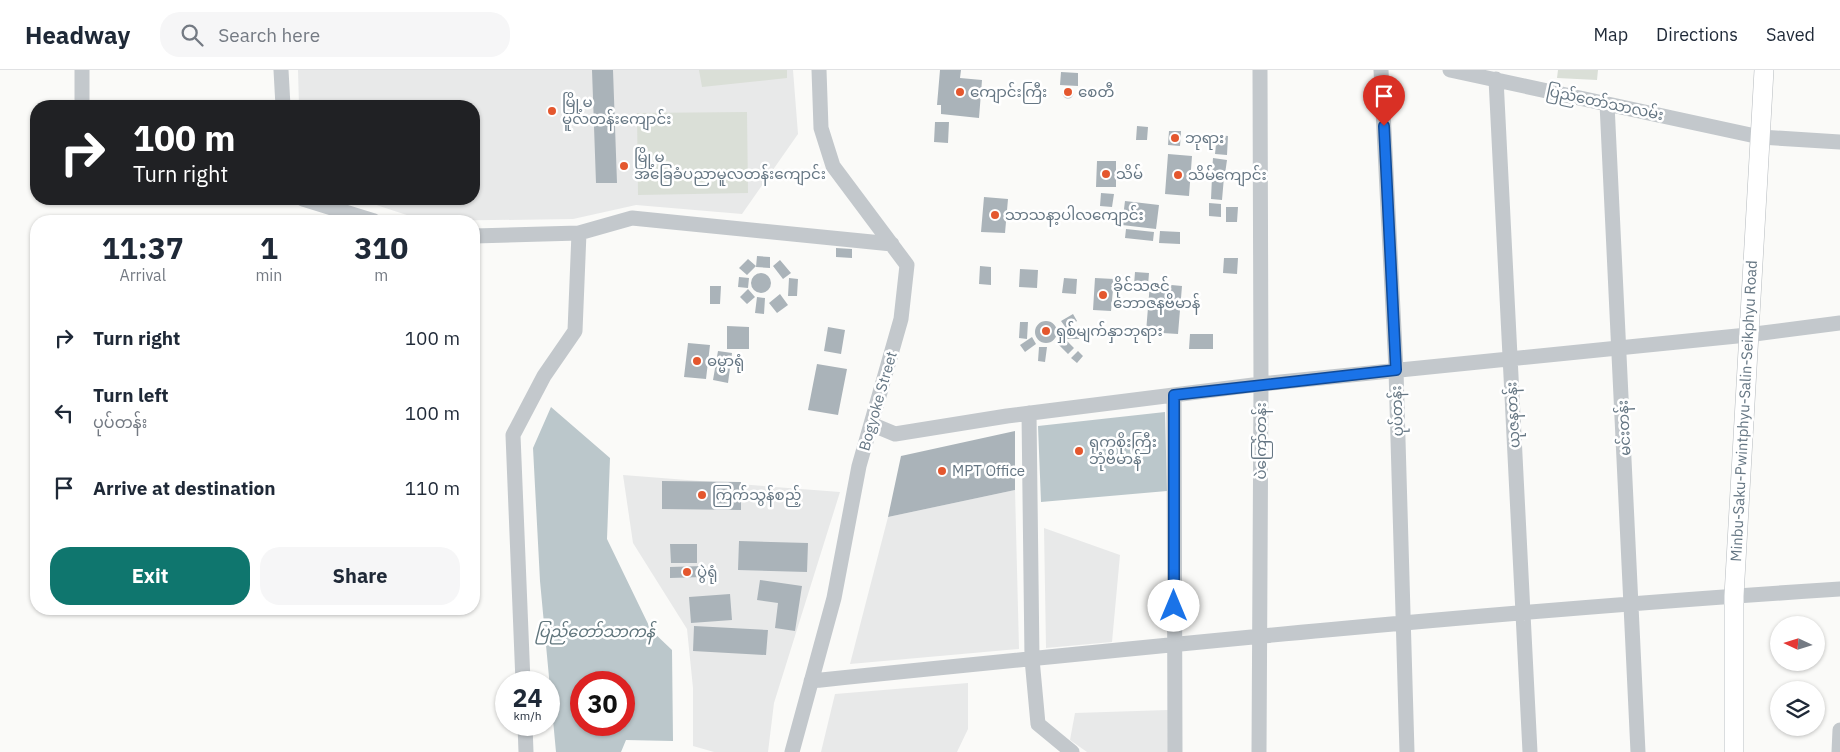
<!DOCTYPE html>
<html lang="en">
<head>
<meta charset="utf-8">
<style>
	:root { --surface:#fff; --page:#f6f6f7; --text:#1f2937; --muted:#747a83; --line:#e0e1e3; --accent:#0f766e }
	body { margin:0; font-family:"IBM Plex Sans","Noto Sans Myanmar",sans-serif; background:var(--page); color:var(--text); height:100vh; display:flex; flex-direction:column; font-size:19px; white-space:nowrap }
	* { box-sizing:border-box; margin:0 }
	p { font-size:16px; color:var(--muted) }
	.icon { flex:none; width:28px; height:28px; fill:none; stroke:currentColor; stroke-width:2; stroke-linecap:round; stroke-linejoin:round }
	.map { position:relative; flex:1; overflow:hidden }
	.panel { position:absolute; left:30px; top:145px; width:450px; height:400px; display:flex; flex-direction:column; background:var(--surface); border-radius:20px; box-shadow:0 1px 4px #0004 }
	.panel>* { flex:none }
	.guide { position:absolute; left:30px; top:30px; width:450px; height:105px; border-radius:20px; box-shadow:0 1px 4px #0004; background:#202124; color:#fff; overflow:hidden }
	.needle { width:32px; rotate:274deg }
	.buttons { position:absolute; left:1770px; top:546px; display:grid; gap:10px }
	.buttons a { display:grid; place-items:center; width:55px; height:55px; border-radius:50%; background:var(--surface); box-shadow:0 1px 4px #0004; font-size:25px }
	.speed { position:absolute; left:495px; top:601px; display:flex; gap:10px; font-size:25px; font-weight:700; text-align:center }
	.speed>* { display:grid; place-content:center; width:65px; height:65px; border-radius:50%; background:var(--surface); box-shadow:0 1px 4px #0004; line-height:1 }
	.speed small { font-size:12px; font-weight:400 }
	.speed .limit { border:8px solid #d22; background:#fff; color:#111 }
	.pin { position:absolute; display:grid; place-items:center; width:42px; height:42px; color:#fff; margin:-51px -21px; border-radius:50% 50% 50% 0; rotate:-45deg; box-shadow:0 0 5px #0007 }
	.pin .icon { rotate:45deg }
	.me { position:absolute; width:55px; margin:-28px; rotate:0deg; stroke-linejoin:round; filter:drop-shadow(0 0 4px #0008) }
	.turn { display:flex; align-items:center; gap:18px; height:105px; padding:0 20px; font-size:22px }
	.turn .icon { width:65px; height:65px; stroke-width:2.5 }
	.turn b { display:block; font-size:35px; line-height:42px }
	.eta { display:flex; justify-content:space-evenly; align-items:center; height:85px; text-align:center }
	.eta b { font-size:30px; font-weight:700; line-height:35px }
	.primary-button { display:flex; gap:10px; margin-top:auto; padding:10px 20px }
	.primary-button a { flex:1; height:58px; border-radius:20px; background:var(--accent); color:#fff; font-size:20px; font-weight:700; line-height:58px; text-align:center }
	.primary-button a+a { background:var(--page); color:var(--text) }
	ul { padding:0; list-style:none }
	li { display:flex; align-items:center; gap:15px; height:75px; padding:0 20px }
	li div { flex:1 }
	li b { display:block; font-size:19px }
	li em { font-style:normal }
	header { display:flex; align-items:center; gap:30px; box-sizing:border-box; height:70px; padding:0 25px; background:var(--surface); border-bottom:1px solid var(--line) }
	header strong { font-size:24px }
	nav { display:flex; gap:28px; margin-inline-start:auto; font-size:18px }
	.search { width:350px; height:45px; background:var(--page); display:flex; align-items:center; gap:12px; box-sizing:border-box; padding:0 18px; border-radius:20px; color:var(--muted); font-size:19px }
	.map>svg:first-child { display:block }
	.built { fill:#e8e9e9 }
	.green { fill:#dadfd7 }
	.water { fill:#bbc7cb; fill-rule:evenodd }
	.building { fill:#aab3b9 }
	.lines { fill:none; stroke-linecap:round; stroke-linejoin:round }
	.major-casing { stroke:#b5babe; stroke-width:20 }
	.minor { stroke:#c3c8cc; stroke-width:15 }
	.major { stroke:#fff; stroke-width:19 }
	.route-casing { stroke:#114b97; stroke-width:12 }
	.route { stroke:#1a73e8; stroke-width:9 }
	.poi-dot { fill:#e4572e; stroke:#fff; stroke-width:2 }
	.labels { text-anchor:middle; stroke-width:5; stroke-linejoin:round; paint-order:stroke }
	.poi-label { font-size:15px; fill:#657683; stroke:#fff; text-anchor:start }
	.street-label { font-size:15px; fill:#657683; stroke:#fff }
	.water-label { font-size:16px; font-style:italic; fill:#60757c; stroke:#fff }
</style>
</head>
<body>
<header>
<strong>Headway</strong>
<div class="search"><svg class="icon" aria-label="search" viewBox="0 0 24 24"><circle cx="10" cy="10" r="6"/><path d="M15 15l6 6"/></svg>Search here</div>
<nav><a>Map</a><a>Directions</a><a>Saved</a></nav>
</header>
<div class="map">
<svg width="1840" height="682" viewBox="0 0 1840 682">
	<rect width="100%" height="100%" fill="#fafaf8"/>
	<path class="built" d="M298,0H793L798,64L742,144L636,135L573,149L425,151L358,129H474V36H299Z
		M623,405L840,422L774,633L768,682H714L693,676V618L687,559L633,473Z
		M1015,420L1019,579L850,594L888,447Z
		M1044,458L1120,485L1112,572L1046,578Z
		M968,613V659L957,682H821L835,624Z
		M1168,640L1169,682H1087L1070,670L1075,643Z"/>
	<path class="green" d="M699,0H787V8L702,17Z
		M1558,0H1598L1597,10L1557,8Z
		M747,42L748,123L638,125L637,43Z"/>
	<path class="water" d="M551,337L610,388L607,469L651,560L672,580L673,671L626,670L621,682H556L540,511L533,378ZM581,612H624V655H581Z
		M1165,342L1167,421L1041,432L1038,356Z"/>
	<path class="building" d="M592,0H613L617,113H596Z
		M940,0H961L960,8L982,10L979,48L941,44V35H937Z
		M1061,2L1078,3V16L1060,15Z
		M1062.5 23a5.5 5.5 0 1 1 11 0a5.5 5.5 0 1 1-11 0Z
		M935,52H949L948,73L934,72Z
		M1137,56L1148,57L1147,70H1136Z
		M1169,61H1181L1180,76L1168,75Z
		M1217,65L1228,66L1227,85L1215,84Z
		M1168,84L1192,86L1189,126L1165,124Z
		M1213,88L1227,90L1225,104L1212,103Z
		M1097,91H1116V117H1096Z
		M1212,107H1224L1222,130L1211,129Z
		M1101,123L1114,124L1112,137L1100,136Z
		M984,127L1008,129L1005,163L981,162Z
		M1125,131L1159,135L1156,159L1122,155Z
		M1209,133L1221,134V147L1209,146Z
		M1226,137H1238L1237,152H1226Z
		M1126,159L1154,162L1153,171L1125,168Z
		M1160,161L1180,162V174L1159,173Z
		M836,178L852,179V188L836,187Z
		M757,186L770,187V198L756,197Z
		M1224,188H1238L1237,204L1223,203Z
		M748,189L756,196L747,205L739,198Z
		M780,190L791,203L783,209L773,196Z
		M980,196L991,197V215L979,214Z
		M1020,199L1038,200L1037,218L1019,217Z
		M1135,202L1149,203L1148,216L1134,215Z
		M751 213a10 10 0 1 1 20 0a10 10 0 1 1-20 0Z
		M739,207L749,208L748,218L738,217Z
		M789,208L798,209L797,226H788Z
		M1064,208L1077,209L1076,224L1062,223Z
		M1095,208L1114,209L1111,241L1093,240Z
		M1150,213L1182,216L1178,264L1146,262Z
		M710,216H721L720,234H710Z
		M748,219L755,227L747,234L740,227Z
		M780,224L788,235L777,243L769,233Z
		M757,227L765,228L764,244L755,243Z
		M1073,244L1077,251L1066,258L1061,251Z
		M1035 262a11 11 0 1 1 22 0a11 11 0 1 1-22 0Z
		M1020,252H1028L1027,269L1019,268Z
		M727,256L749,257V279H727Z
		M828,257L845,260L841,284L824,281Z
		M1065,258L1080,259L1079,269H1064Z
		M1190,264H1213V279H1189Z
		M1032,267L1036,274L1025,282L1020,275Z
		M1065,269L1074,278L1068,284L1059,275Z
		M688,273L710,275L706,309L684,307Z
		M1039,277H1047L1045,292L1038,291Z
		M718,281L732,283L728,313L713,310Z
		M1078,281L1083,286L1077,293L1071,288Z
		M817,294L847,299L838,345L808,340Z
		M1015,361V420L888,447L901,386Z
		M662,411L741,412V440L662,439Z
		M739,471L808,473L807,502L738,500Z
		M670,474H697V493H671Z
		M703,496V507L670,508V497Z
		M760,510L802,516L795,561L775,558L778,533L757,530Z
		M730,524L732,550L691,553L689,527Z
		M694,556L768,560L766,585L693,581Z"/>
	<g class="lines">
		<g class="major-casing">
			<path id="major" d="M1734,682V526L1764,0"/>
		</g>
		<path class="minor" d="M281,0L283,36
			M1381,0L1396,300L1407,682
			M1450,0L1760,67L1840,72
			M1496,9L1530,682
			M1607,34L1638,682
			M82,36V0
			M303,129L374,151
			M474,166L579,163L632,148L892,174
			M1174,325L1175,682
			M1029,343L1032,589L1038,654L1072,682
			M871,354L895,364L1007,346L1261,314L1747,265L1840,253
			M811,611C1154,576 1496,541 1840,519
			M523,612L513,365L544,306L575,261L579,163
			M525,655L526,682
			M792,682L834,528L859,396L901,249L907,195L833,96L821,58L819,0
			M1259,682L1261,314L1260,0
			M1839,682L1840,660"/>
		<use href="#major" class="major"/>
	</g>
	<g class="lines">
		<g class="route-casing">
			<path id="route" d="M1174,536V325L1396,300L1384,56"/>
		</g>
		<use href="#route" class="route"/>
	</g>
	<g class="poi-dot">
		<circle cx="960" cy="22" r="5"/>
		<circle cx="1068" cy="22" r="5"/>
		<circle cx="552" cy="41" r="5"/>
		<circle cx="1175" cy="68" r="5"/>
		<circle cx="624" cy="96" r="5"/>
		<circle cx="1106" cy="104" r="5"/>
		<circle cx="1178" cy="105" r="5"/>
		<circle cx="995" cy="145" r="5"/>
		<circle cx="1103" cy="225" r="5"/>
		<circle cx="1046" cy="261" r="5"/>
		<circle cx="697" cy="291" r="5"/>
		<circle cx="1079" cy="381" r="5"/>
		<circle cx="942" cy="401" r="5"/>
		<circle cx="702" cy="425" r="5"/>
		<circle cx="687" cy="502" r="5"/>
	</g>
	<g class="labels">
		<g class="poi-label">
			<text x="970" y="27">ကျောင်းကြီး</text>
			<text x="1078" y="27">စေတီ</text>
			<text x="562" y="37">မြို့မ<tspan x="562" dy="17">မူလတန်းကျောင်း</tspan></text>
			<text x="1185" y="73">ဘုရား</text>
			<text x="634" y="92">မြို့မ<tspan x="634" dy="17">အခြေခံပညာမူလတန်းကျောင်း</tspan></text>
			<text x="1116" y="109">သိမ်</text>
			<text x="1188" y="110">သိမ်ကျောင်း</text>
			<text x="1005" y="150">သာသနာ့ပါလကျောင်း</text>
			<text x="1113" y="221">ခိုင်သဇင်<tspan x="1113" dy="17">ဘောဇနဗိမာန်</tspan></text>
			<text x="1056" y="266">ရှစ်မျက်နှာဘုရား</text>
			<text x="707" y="296">ဓမ္မာရုံ</text>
			<text x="1089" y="377">ရုက္ခစိုးကြီး<tspan x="1089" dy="17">ဘုံဗိမာန်</tspan></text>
			<text x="952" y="406">MPT Office</text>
			<text x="712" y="430">ကြက်သွန်စည့်</text>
			<text x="697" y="507">ပွဲရုံ</text>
		</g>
		<g class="street-label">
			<text transform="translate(1605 33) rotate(12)" y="5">ပြည်တော်သာလမ်း</text>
			<text transform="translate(878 331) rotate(-74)" y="5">Bogyoke Street</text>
			<text transform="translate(1397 341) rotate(-92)" y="5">ပုပ်တန်း</text>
			<text transform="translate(1744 341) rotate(-87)" y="5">Minbu-Saku-Pwintphyu-Salin-Seikphyu Road</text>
			<text transform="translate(1513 345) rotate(-93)" y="5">ယုဇနတန်း</text>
			<text transform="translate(1624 358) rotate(-93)" y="5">မင်းတန်း</text>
			<text transform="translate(1261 371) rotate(-90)" y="5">ပဲကြော်တန်း</text>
		</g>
		<g class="water-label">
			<text x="595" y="567">ပြည်တော်သာကန်</text>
		</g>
	</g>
</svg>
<div class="buttons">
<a><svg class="needle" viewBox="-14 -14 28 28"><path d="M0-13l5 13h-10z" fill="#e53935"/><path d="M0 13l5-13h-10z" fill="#747a83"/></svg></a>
<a><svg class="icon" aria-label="layers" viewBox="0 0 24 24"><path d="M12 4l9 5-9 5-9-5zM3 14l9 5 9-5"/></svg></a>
</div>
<div class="speed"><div>24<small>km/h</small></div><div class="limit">30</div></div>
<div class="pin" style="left:1384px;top:56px;background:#d93025"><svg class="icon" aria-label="arrive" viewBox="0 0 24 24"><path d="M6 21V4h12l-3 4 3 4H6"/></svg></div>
<svg class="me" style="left:1174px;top:536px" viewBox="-20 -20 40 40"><circle r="19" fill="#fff"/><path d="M0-13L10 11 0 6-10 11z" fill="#1a73e8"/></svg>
<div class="guide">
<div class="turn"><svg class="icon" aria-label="right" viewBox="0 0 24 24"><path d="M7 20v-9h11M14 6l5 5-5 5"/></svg><div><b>100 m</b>Turn right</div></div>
</div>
<section class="panel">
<div class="eta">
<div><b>11:37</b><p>Arrival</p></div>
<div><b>1</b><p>min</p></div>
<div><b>310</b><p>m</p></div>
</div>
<ul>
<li><svg class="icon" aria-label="right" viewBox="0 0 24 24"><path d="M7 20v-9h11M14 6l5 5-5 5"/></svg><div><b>Turn right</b></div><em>100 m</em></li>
<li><svg class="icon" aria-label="left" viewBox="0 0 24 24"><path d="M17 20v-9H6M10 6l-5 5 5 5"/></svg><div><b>Turn left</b><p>ပုပ်တန်း</p></div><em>100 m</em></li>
<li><svg class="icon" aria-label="arrive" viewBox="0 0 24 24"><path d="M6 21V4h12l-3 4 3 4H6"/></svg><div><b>Arrive at destination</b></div><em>110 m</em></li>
</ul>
<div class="primary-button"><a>Exit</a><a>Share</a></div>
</section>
</div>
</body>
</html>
